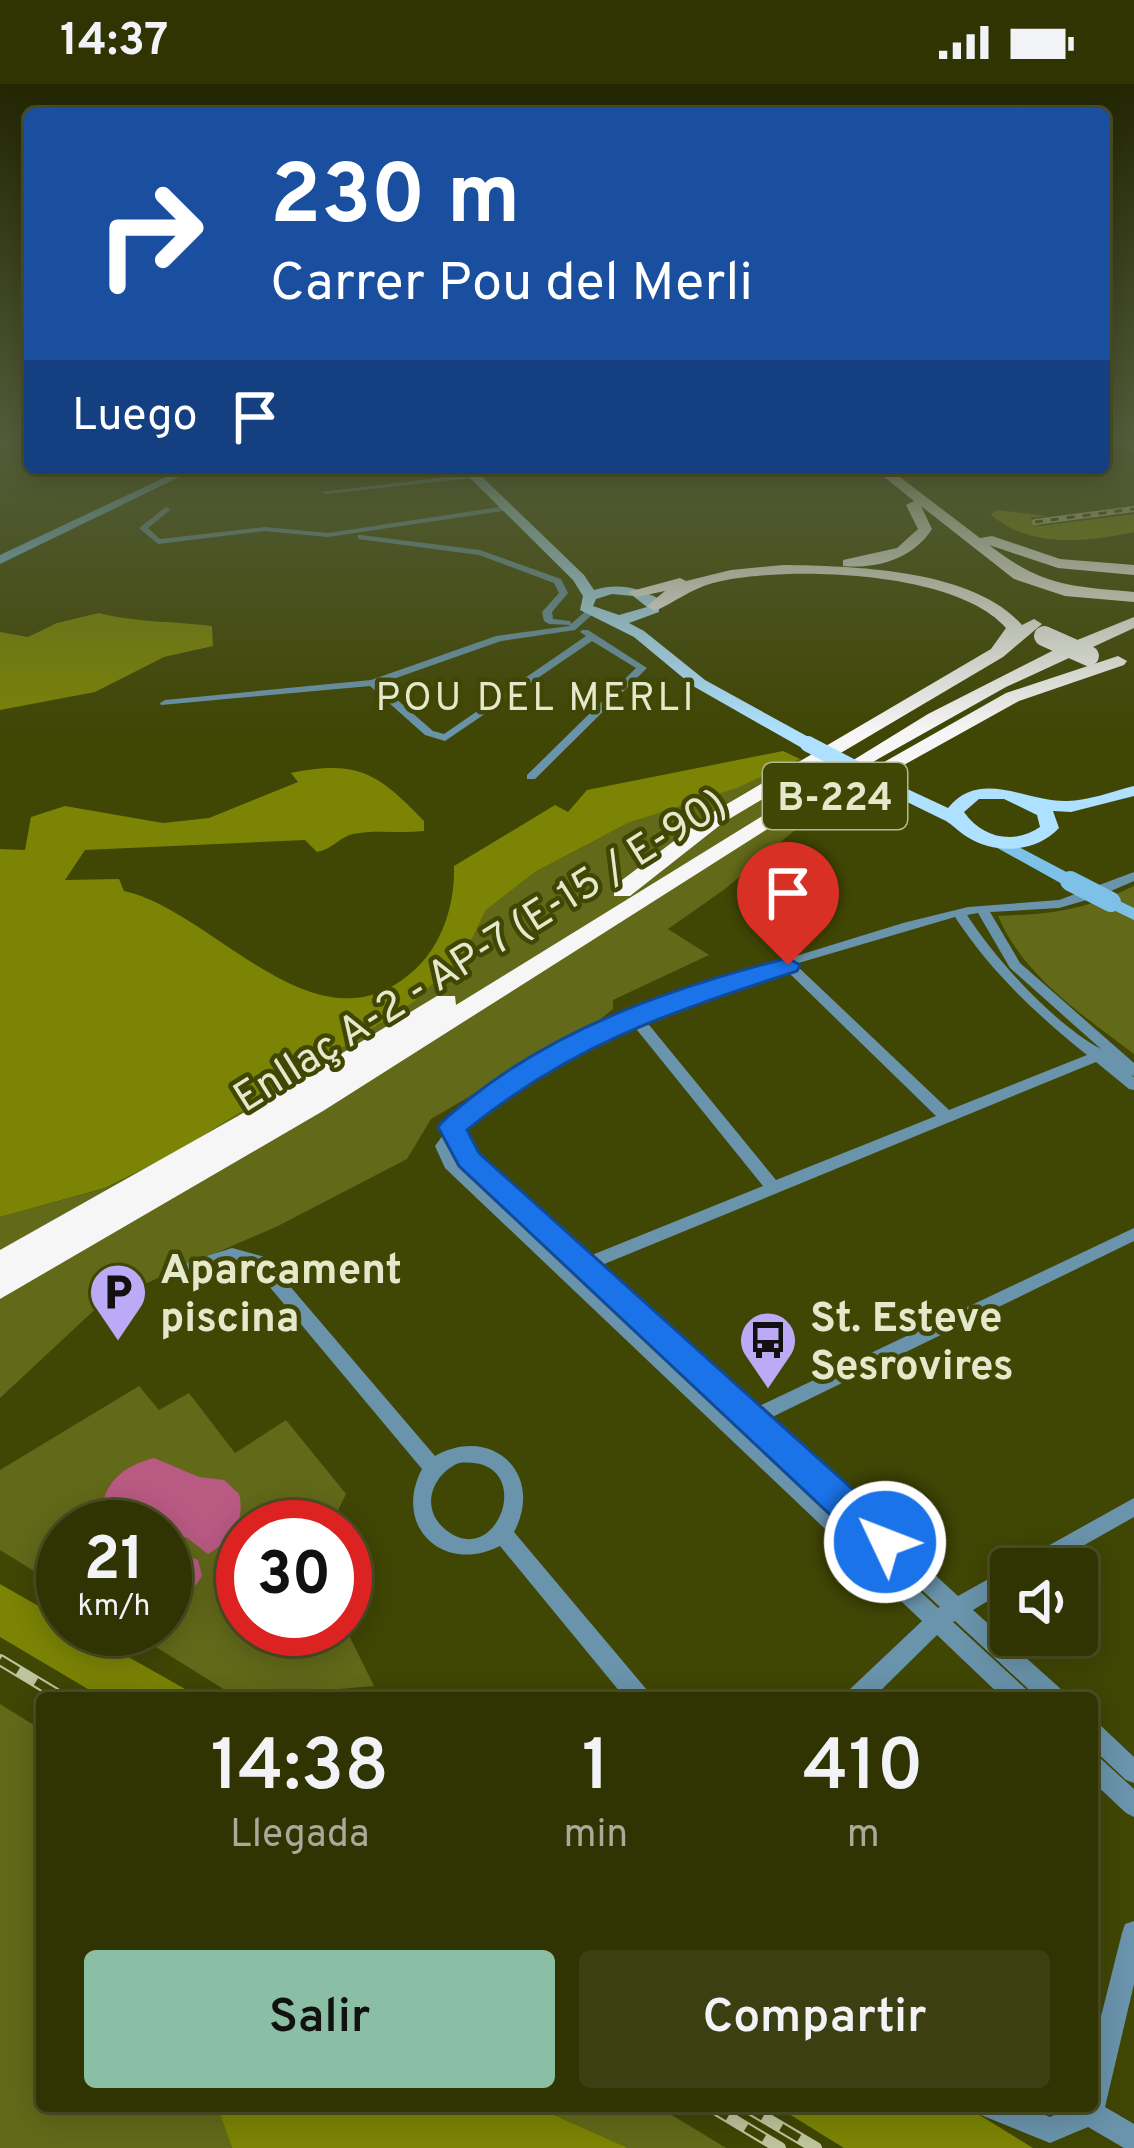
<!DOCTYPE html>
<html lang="es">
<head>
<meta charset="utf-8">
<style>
	:root { --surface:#303403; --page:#3c3f12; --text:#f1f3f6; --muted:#a8aa9a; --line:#4b4f25; --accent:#8abfa5 }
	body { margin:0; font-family:Overpass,sans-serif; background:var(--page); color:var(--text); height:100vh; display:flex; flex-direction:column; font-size:45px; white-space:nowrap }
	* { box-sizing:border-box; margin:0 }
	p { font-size:39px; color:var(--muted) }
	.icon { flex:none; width:66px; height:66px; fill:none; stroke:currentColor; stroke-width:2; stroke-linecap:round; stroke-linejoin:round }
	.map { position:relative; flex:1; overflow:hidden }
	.details { position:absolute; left:36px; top:1608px; width:1062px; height:420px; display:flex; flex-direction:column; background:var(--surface); border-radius:12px; box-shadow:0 6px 30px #0003,0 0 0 3px var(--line) }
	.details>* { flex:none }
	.guide { position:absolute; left:24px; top:24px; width:1086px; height:366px; border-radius:12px; box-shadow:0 6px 30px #0003,0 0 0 3px var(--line); background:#1a4fa0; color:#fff; overflow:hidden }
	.controls { position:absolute; left:990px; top:1464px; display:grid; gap:24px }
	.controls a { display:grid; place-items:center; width:108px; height:108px; border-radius:12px; background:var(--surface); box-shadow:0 6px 30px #0003,0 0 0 3px var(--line); font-size:60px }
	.speed { position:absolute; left:36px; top:1416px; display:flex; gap:24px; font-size:60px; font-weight:700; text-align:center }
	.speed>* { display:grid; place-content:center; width:156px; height:156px; border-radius:50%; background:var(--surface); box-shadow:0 6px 30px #0003,0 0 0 3px var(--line); line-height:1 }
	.speed small { font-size:30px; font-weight:400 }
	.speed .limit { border:18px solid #d22; background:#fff; color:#111 }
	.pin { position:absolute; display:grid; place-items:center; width:102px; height:102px; color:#fff; margin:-123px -51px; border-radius:50% 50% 50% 0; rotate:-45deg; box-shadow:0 0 12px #0007 }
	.pin .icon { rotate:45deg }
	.me { position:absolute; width:132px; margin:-66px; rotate:313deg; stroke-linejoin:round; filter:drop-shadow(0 0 9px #0008) }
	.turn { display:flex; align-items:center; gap:42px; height:252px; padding:0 48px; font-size:54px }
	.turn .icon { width:156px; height:156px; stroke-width:2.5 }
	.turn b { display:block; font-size:84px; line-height:102px }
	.then { display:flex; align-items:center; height:114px; padding:0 48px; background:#0003; gap:24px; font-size:45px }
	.eta { display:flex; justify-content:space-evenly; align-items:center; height:204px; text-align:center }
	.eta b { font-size:72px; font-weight:600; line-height:84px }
	.button { display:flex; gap:24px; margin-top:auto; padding:24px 48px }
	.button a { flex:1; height:138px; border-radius:12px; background:var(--accent); color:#111; font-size:48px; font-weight:600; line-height:138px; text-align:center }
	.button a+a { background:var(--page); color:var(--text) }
	.status { display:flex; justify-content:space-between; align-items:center; height:84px; padding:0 60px; background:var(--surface); direction:ltr }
	.status svg { height:33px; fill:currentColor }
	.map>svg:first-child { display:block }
	.green { fill:#626919 }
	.forest { fill:#7b8405 }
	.water { fill:#b95a83 }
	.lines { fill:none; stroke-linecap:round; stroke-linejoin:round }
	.street { fill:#6a94ac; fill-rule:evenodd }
	.secondary { fill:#7dc1e9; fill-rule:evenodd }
	.primary { fill:#aee0ff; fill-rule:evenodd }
	.highway { fill:#f6f6f6; fill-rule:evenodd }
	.rail-far1-casing { stroke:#bec49d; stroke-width:6 }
	.rail-casing { stroke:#bec49d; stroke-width:12 }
	.rail-far1 { stroke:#404604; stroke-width:3; stroke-dasharray:8; stroke-linecap:butt }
	.rail { stroke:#404604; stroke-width:8; stroke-dasharray:21; stroke-linecap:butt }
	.secondary-bridge { stroke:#7dc1e9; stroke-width:20 }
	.primary-bridge { stroke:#aee0ff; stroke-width:16 }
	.highway-bridge { stroke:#f6f6f6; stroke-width:20 }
	.route { fill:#1a73e8; stroke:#114b97; stroke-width:3 }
	.labels { text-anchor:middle; stroke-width:9; stroke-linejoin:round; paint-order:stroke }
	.far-neighbourhood-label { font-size:39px; letter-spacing:3px; fill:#e3e9ca; stroke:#404604 }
	.shield { fill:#404604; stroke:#b2b88f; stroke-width:3 }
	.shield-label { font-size:39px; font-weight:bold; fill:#e3e9ca }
	.street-label { font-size:42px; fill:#e3e9ca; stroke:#404604 }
	.poi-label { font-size:42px; font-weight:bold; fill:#e3e9ca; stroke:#404604; text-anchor:start }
</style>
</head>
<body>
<div class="status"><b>14:37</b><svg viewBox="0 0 49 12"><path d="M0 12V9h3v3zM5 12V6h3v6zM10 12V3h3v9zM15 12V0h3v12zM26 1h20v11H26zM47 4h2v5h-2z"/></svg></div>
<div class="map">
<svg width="1134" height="2064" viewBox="0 0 1134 2064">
	<rect width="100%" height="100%" fill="#404604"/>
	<path class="green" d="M800,675L862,711L795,746L725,805L668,845L709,871L613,916V925L597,938L431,1035L407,1075L278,1142L103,1218L0,1314V1133L106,1104L176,1069L414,918L465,869L486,826L535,788L628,739L736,704Z
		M1134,802V970C1083,931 1024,893 998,832C1054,830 1084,826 1134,802Z
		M139,1302L159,1326L189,1309L235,1369L286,1336L346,1410L330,1443H243V1545L345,1543L374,1602L238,1614L127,1545H165V1443H63V1505L0,1466V1386Z
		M0,1620L42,1646V2022H217L232,2064H0Z
		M534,2022H657L726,2064H628Z"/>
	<path class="forest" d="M997,426L1047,432L1030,434L1039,442L1134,430V448C1087,458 1036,464 996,435L991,430Z
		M99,529C138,539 173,537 212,542L213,562L164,573L95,608L0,626V548L28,553L57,539Z
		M783,667L800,675L737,704L628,739L535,788L486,826L465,869L414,918L176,1069L105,1104L0,1133V765L25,766L31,733L65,722L163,739L209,734L298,698L291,689C358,675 379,690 424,737V747C400,750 376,745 353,750C338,754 333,765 317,768L305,756L85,766L65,796L119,795L124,807C213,826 315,972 411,889C442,863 455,821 454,782L555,721L568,728L587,706Z
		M0,1500L63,1536V1545H79L201,1614H103L0,1553Z
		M217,2022H534L628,2064H232Z
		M776,2022H965L1033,2064H844Z"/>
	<path class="water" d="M154,1374L199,1393L224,1396L239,1410C246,1437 231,1457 208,1470L186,1453L172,1454L165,1461V1443H104C96,1406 118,1383 154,1374Z
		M176,1468L198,1476L202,1492L185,1516L165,1521V1471Z"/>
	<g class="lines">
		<path class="street" d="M1119,359L1134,362V367L1119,361Z
			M472,390L475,394L325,410L321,408Z
			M506,422L510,424L509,426L328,453L265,447L158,460L139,444L166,423L170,425L169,427L148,444L160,455L265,443L328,449Z
			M361,451L480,466L561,495L568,509L552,528L553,535L570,537L571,540L587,526L595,528L575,546L501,557L379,600L433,647L444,650L586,552L580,548L582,546H588L647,584L535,695H527V691L636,584L592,557L445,657L425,651L370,602L161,621L160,619L165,616L371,596L496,552L569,542L570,541L549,540L544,537L542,528L559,509L554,499L479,471L358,455V451Z
			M1134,788V797L1097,813L1059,824L990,828L1020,879L1134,979V992L1131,991L1134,993V1006L1129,1005L1096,978L597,1183L753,1325L1134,1144V1157L766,1336L958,1512L1134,1414V1433L1042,1485H1011V1503L973,1526L1062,1606L1065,1614H1038L955,1537L953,1538L1027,1606L1030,1614H1003L937,1551L873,1614H846L849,1606L922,1537L445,1084L435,1062L446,1047L447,1040L452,1039L465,1021L518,985L589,949L627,933L629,929L637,928L754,885L903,839L968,823L1059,816ZM978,829L1010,884L1101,965C1054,940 996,876 967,831ZM955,833C991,888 1036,930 1087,971L949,1026L795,880ZM784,884L936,1032L776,1096L645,936ZM633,941L763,1102L587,1173L475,1071L462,1048C499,997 576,965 633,941ZM453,1060L464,1079L574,1182L576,1187L581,1188L736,1333L735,1335L457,1077L451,1062ZM746,1345H749L940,1523L938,1524Z
			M232,1164L265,1173L435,1372C492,1340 545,1390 514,1448L647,1606L650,1614H625L500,1462C443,1491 392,1442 422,1385L253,1183L232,1176L194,1190L188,1188L186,1183L188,1178ZM459,1379C539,1371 499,1488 446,1446C419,1425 432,1390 459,1379Z
			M1092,1638L1100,1641L1134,1673V1699L1126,1696L1092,1664Z
			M1092,1671L1100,1674L1134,1705V1733L1126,1729L1092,1697Z
			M1134,1837V1900L1105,2023L1134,2040V2064H1124L1088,2043L1050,2059L981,2031L977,2022H1023L1050,2033L1075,2022H1092V1968L1122,1849L1125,1840Z"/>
		<path class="secondary" d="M185,384H198L0,480V471Z
			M998,752L1076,793L1079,797L1076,801H1064L992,761V753Z
			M1111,813L1134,824V836L1105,822V814Z"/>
		<path class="primary" d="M460,384H473L584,491L594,506C618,499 637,503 659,515V528L629,539L644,547L705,596L814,656V664H802L693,602L634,553L580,526L583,512L573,496ZM612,510L633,512L647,523L619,531L593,522L596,515Z
			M873,689L948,724C980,684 1026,718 1067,717C1088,717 1113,707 1134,702V712L1071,728L1053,727L1059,744C1037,768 997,771 969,754C960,749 954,742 946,737C919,724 893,711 867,698V690ZM979,715H1004L1037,731L1040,743C1014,761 982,754 964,728Z"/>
		<path class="highway" d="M873,384H888L980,454L992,452L1060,475L1134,481V491L1058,484L989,461C1042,502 1068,502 1134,508V518L1065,512L1014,495L921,422L932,445C913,475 877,485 843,482V476L897,464L918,445L906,421L914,417Z
			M783,481C854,482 973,485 1022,541L1034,535L1042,540L1003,573L724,738L630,812H614V802L710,730L991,565L1006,544C956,486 784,481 713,499C691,505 675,518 655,527L647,522L665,507L636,513L628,508L680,494L686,497L731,486Z
			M1134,533V544L1006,603L878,675L323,1027L0,1215V1166L238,1032L437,912H455L456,921L928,630L1060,563Z
			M1118,572L1127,577L1124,581L1019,617L857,707H843L840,703L1006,609Z"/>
		<g class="rail-far1-casing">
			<path id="rail-far1" d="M1035,438L1134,425"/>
		</g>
		<g class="rail-casing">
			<path id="rail" d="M0,1576L63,1614
				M710,2022L780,2064
				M745,2022L816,2064"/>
		</g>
		<use href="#rail-far1" class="rail-far1"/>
		<use href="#rail" class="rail"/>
		<path class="secondary-bridge" d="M1070,797L1111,818"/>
		<path class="primary-bridge" d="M808,660L873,694"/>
		<path class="highway-bridge" d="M1044,552L1089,572"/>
	</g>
	<linearGradient id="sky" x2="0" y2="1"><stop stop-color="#232602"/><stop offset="0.55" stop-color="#535d3a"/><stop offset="1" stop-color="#535d3a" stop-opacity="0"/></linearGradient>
	<rect width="1134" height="648" fill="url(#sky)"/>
	<path class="route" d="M788,874L800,881L797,887C669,929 574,959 467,1046L479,1069L898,1446L903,1458L898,1470L885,1475L872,1470L459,1082L438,1043C447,1031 461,1022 473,1012C563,941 678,902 788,874Z"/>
	<defs>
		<g id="parking-pin" transform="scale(3)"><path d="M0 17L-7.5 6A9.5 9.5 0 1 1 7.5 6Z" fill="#bcaaf6" stroke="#404604"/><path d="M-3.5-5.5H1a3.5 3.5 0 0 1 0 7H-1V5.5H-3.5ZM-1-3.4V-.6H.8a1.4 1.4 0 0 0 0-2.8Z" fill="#111"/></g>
		<g id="bus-pin" transform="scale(3)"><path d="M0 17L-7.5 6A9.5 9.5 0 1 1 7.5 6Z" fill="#bcaaf6" stroke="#404604"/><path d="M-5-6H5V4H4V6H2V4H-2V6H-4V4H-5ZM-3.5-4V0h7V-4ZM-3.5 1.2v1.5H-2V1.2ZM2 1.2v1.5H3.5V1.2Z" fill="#111"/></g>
	</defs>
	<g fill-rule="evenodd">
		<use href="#parking-pin" x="118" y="1208"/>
		<use href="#bus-pin" x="768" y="1256"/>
	</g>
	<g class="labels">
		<g class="far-neighbourhood-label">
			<text x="536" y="626">POU DEL MERLI</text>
		</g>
		<rect class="shield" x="763" y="679" width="144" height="66" rx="9"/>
		<g class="shield-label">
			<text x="835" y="726">B-224</text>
		</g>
		<g class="street-label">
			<text transform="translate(479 865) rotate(-32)" y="15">Enllaç A-2 - AP-7 (E-15 / E-90)</text>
		</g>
		<g class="poi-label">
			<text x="160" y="1199">Aparcament<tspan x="160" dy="48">piscina</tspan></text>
			<text x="810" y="1247">St. Esteve<tspan x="810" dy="48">Sesrovires</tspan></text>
		</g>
	</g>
</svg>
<div class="controls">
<a><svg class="icon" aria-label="sound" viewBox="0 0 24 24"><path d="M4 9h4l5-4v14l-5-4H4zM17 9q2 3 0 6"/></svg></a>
</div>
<div class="speed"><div>21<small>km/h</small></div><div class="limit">30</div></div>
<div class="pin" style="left:788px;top:881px;background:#d93025"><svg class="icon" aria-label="arrive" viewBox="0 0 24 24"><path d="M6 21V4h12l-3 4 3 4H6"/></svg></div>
<svg class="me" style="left:885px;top:1458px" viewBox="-20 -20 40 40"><circle r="17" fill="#1a73e8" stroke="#fff" stroke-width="3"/><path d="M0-11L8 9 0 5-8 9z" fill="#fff"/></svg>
<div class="guide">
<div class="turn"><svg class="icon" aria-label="right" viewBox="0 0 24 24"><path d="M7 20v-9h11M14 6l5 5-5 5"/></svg><div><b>230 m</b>Carrer Pou del Merli</div></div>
<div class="then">Luego<svg class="icon" aria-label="arrive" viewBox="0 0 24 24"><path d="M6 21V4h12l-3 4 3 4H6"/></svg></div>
</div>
<section class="details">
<div class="eta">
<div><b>14:38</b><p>Llegada</p></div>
<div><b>1</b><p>min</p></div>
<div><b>410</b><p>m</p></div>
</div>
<div class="button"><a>Salir</a><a>Compartir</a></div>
</section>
</div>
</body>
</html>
